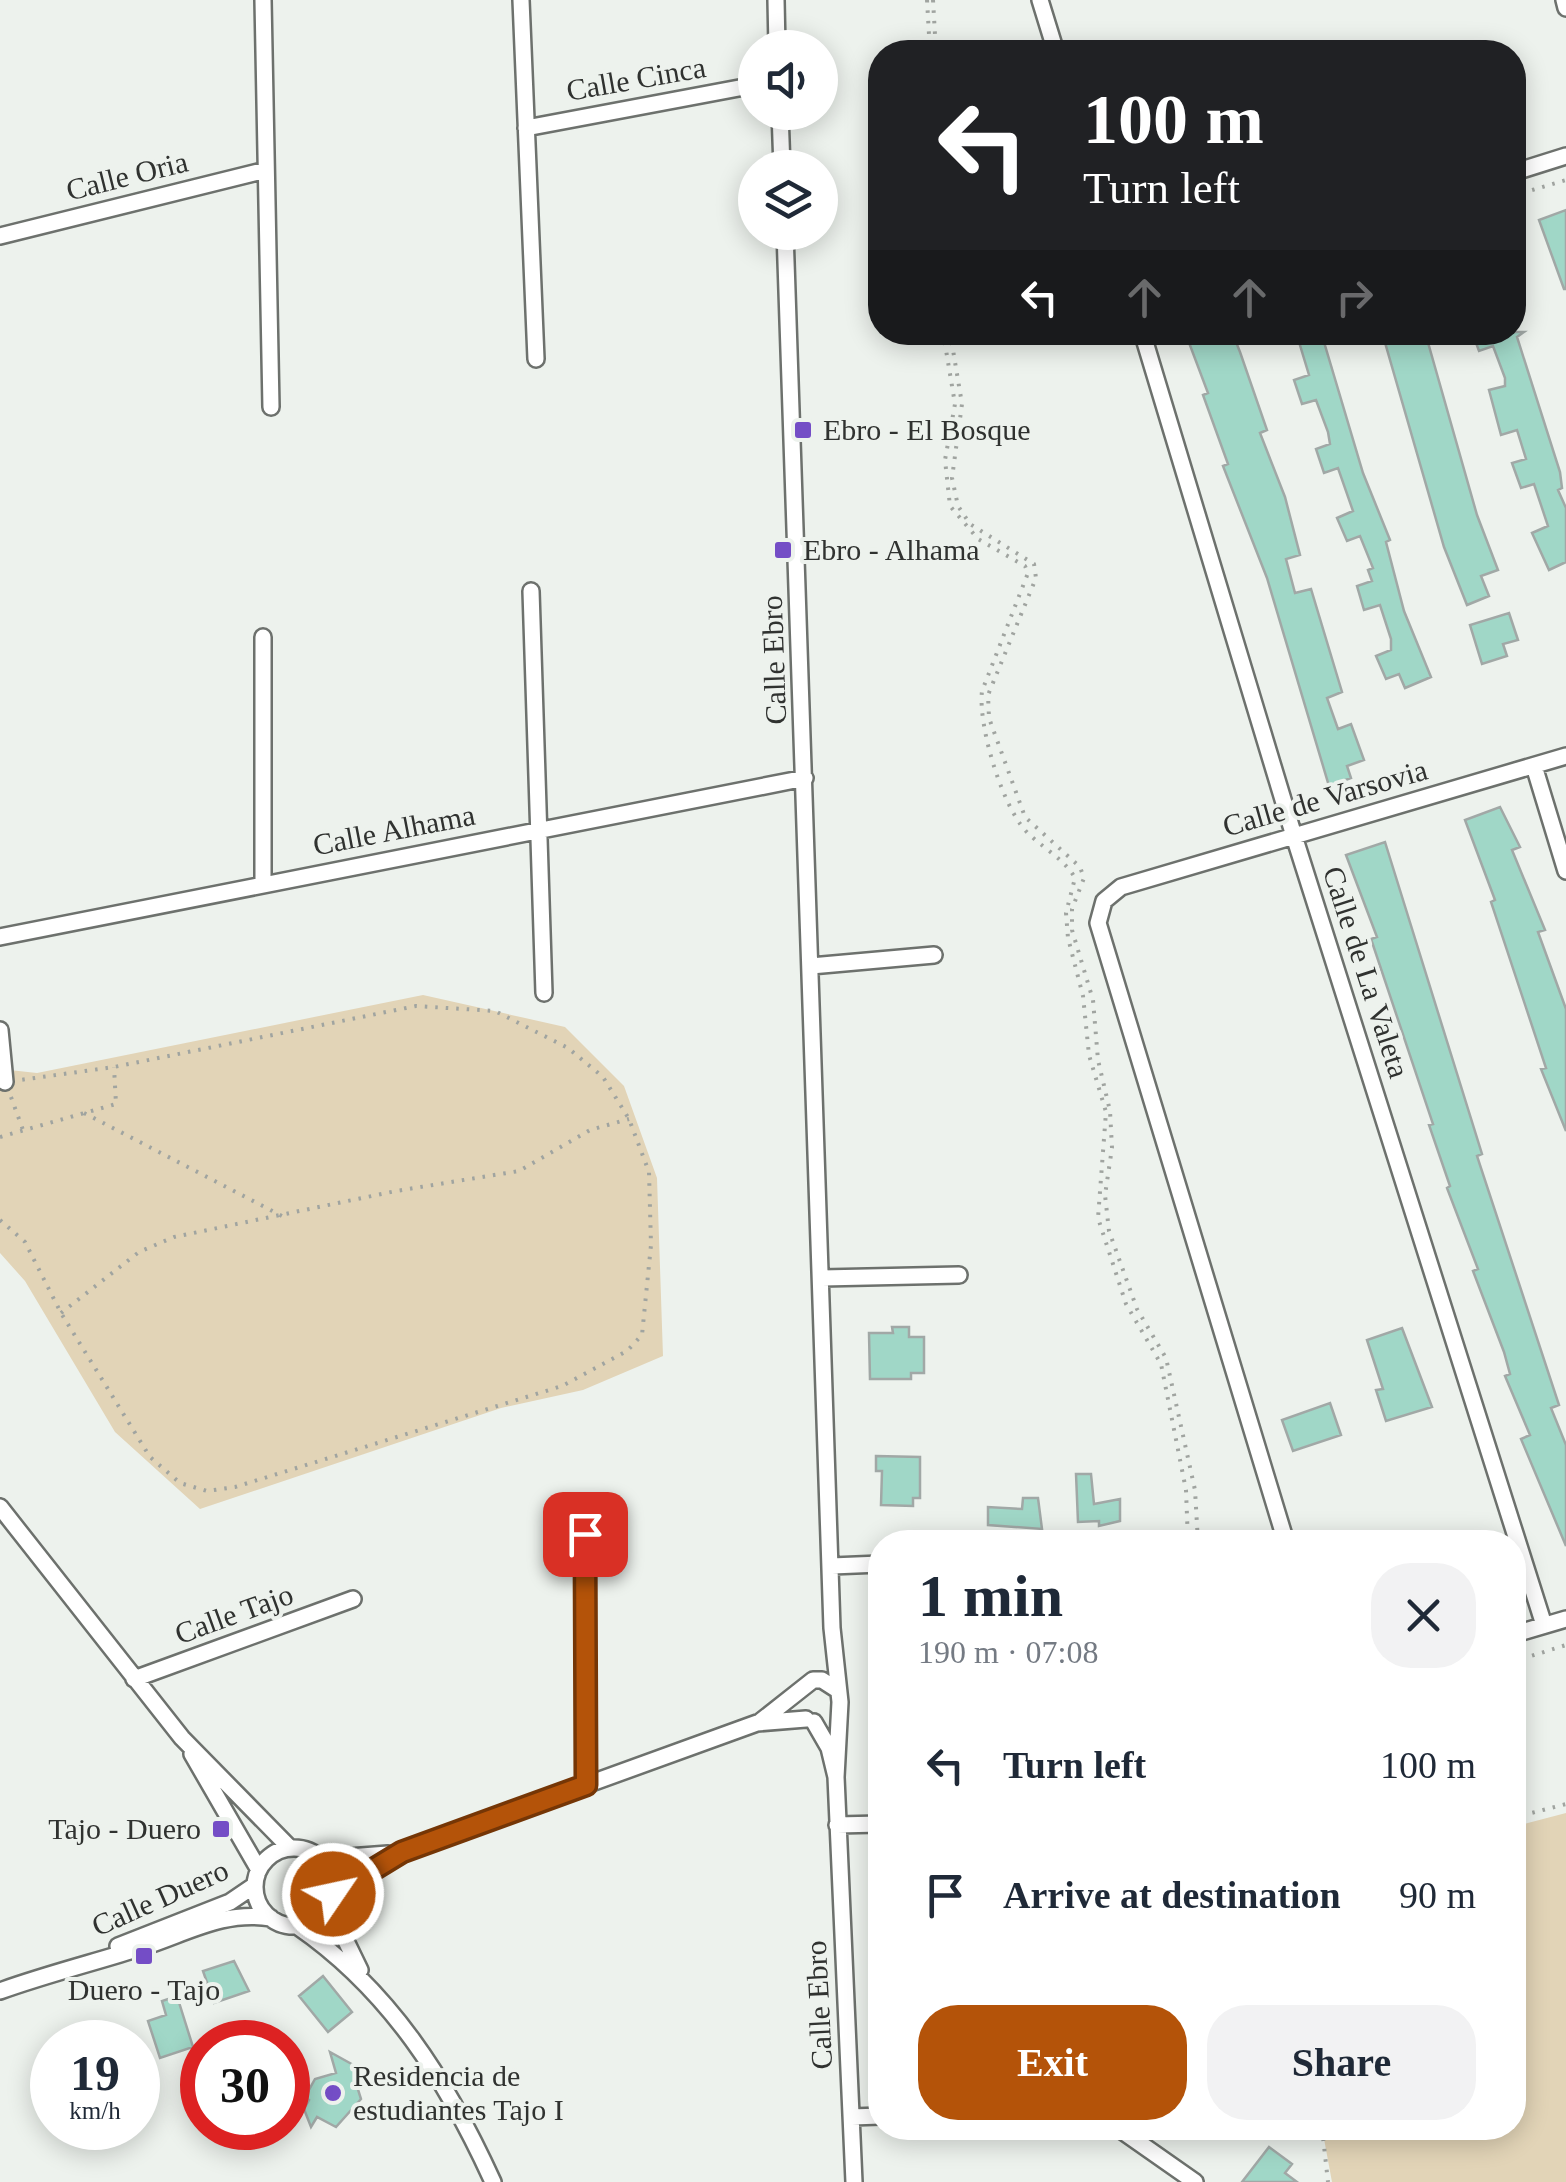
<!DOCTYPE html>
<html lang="en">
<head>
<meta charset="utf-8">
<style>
	:root { --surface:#fff; --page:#f2f2f3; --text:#1f2937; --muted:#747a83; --accent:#b45309 }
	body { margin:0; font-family:"Times New Roman",serif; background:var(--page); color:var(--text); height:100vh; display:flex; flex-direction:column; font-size:38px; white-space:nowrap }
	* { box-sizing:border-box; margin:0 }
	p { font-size:32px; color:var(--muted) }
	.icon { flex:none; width:55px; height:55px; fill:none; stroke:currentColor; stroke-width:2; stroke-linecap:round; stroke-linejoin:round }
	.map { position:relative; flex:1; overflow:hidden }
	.side { position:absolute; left:868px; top:1530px; width:658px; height:610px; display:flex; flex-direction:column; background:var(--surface); border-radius:40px; box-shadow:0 5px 25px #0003 }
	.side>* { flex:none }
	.banner { position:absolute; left:868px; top:40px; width:658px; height:305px; border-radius:40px; box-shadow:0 5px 25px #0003; background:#202124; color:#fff; overflow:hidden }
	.fabs { position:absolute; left:738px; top:30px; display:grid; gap:20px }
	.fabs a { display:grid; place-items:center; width:100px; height:100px; border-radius:50%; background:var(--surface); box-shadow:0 5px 25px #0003; font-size:50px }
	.speed { position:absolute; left:30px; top:2020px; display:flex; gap:20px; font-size:50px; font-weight:700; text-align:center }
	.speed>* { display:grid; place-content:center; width:130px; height:130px; border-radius:50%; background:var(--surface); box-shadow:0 5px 25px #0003; line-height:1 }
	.speed small { font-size:25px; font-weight:400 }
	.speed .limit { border:15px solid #d22; background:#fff; color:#111 }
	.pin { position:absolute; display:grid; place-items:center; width:85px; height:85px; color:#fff; margin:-42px; border-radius:20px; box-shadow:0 5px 15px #0006 }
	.me { position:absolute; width:110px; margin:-55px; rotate:56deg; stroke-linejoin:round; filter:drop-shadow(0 0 8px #0008) }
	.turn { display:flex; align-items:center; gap:35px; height:210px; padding:0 50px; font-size:45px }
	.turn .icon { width:130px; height:130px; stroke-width:2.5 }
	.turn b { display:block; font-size:70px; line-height:85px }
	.lanes { display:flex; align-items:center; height:95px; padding:0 50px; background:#0003; justify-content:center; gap:50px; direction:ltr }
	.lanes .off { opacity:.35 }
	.round { display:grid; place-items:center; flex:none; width:105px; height:105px; border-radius:40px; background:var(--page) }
	.head { display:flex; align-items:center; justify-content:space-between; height:170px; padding:0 50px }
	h1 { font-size:60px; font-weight:800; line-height:75px }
	.button { display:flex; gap:20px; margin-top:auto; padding:20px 50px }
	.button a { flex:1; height:115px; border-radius:40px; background:var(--accent); color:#fff; font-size:40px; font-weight:800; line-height:115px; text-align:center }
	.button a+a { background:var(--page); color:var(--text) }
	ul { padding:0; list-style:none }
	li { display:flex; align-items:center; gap:30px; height:130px; padding:0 50px }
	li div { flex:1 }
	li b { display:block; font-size:38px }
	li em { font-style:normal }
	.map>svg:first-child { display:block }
	.green { fill:#e2d4b7 }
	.building { fill:#a0d7c7; stroke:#a1a8a6; stroke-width:2.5 }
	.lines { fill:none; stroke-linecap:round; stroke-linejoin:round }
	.street-casing { stroke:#6d716d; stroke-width:20 }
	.path { stroke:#a0a4a0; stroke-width:4; stroke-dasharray:2.5 8; stroke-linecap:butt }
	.street { stroke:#fff; stroke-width:15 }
	.route-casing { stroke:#753606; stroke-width:25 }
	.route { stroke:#b45309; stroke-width:18 }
	.poi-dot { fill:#744dc6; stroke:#edf2ed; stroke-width:4 }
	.labels { text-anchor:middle; stroke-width:8; stroke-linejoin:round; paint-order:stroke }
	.street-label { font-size:30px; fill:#303230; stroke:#edf2ed }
	.poi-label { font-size:30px; fill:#303230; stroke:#edf2ed; text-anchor:start }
</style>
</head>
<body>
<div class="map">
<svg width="1566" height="2182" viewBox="0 0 1566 2182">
	<rect width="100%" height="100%" fill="#edf2ed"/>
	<path class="green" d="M423,995L565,1027L624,1086L657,1178L663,1356L583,1390L501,1408L200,1509L115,1432L25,1281L0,1253V1069L37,1073Z
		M1566,1813V2182H1332L1322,2128H1512L1513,1827Z"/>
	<path class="building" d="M1566,210V289H1564L1539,220Z
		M1185,332H1232L1240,352L1267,430L1260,433L1285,497L1300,555L1286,559L1295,593L1311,589L1342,692L1327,698L1338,729L1351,724L1364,760L1347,766L1351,778L1329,786L1267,578L1223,466L1228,464L1203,395L1208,393Z
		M1296,332H1321L1363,473L1390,540L1386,542L1404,611L1431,677L1405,688L1399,674L1386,679L1376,656L1391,650V639L1380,605L1364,610L1357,586L1372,581L1368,570L1373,568L1360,536L1347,541L1337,518L1353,511L1338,468L1324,473L1316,449L1330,444L1328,432L1316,400L1302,404L1294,380L1309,375Z
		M1407,332H1425L1477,515L1498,570L1481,576L1489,596L1467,605L1444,547L1384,339Z
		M1472,332H1524L1517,337L1560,472L1562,488L1558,490L1566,508V562L1549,570L1532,533L1548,526L1534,484L1521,488L1512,463L1526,459L1517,430L1501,435L1489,390L1505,386V378L1493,346L1479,351Z
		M1509,613L1518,640L1503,644L1507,656L1482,664L1470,625Z
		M1500,807L1520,847L1512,850L1545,930L1538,932L1566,1009V1131L1541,1069L1546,1068L1491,902L1495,900L1465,820Z
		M1385,842L1482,1154L1477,1156L1559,1405L1551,1408L1566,1445V1546L1521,1439L1530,1435L1505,1376L1510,1374L1504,1352L1473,1271L1478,1269L1447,1188L1450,1186L1429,1125L1433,1124L1371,939L1377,937L1346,855Z
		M892,1327H909V1337H924V1373H911V1379H870L869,1333H893Z
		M1402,1328L1432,1407L1386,1421L1376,1390L1383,1389L1367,1340Z
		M1330,1403L1341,1435L1293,1451L1282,1420Z
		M876,1456L920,1457V1498H913V1506L881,1505L882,1471H876Z
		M1076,1474H1091L1094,1504L1120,1499V1521L1099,1526V1521L1078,1522Z
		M1023,1498H1038L1042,1529L988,1525V1507L1022,1509Z
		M234,1961L249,1991L214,2003L203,1971Z
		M323,1976L352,2012L328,2032L299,1996Z
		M177,1996L193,2047L160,2058L148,2021L166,2015L162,2001Z
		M330,2052L375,2077L355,2080L361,2099L336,2127L317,2117L311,2127L304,2109L309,2100L305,2097L315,2079L336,2073Z
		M1269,2147L1292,2164L1285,2173L1297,2182H1242Z"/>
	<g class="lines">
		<g class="street-casing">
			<path id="street" d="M263,0L271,407
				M521,0L536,359
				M776,0L777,48
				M1040,0L1056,52
				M1564,0L1566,8
				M780,112L782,168
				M526,128L755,85
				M1512,173L1566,156
				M785,232L832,1628L840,1702L836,1777L829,1748L814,1722
				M0,236L266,170
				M1142,332L1294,836L1544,1625
				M531,591L544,993
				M1534,766L1566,871
				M263,884V637
				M0,937L805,778
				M811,966L934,955
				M0,1030L5,1082
				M822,1278L959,1275
				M0,1507L182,1738L290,1848
				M585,1534L586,1785
				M1286,1542L1098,923L1104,901L1121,887L1566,756
				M832,1566L880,1564
				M1512,1635L1566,1619
				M134,1679L353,1599
				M761,1721L813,1680H822L836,1689
				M192,1754L259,1870
				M836,1777L854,2182
				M837,1825L880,1824
				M255 1887a39 39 0 1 1 78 0a39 39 0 1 1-78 0Z
				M322,1859L388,1854
				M333,1894L401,1852L757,1723L806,1719
				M329,1906L360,1970
				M297,1926C390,1990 447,2081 493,2182
				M118,1946L230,1902L255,1885
				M0,1991C47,1974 96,1962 143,1947C187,1933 224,1910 271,1918
				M852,2117L880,2116
				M1118,2128L1195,2182"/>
		</g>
		<path class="path" d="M927,0L930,52
			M933,0L936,52
			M1512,196L1566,180
			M943,332L955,404L945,460L950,506L978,539L1025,566L1028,573L982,691C978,725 1001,803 1025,830C1039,846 1064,858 1075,878L1066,913L1068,938L1083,996L1089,1055L1106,1112L1098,1218L1126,1304L1161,1364L1186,1490L1188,1542
			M950,332L962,404L952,478L958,506L970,524L1034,564L1036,578L988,695L989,718L1025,817L1080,867L1084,878L1072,909V930L1093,1000L1098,1060L1110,1111L1112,1148L1105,1195L1109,1231L1137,1309L1166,1358L1195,1490L1198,1542
			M11,1097L23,1130
			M84,1113L282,1216
			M0,1137L116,1104L114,1067
			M0,1220L25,1242L61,1313L150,1457L180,1483L207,1491L235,1487L562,1386L627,1351L642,1335L651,1245L649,1172L629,1119L603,1077L568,1048L495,1011L416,1006L114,1067L20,1080
			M61,1313L139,1252L174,1237L396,1191L519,1171L590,1130L629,1119
			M1512,1662L1566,1645
			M1512,1818L1566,1804
			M1322,2128L1328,2182"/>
		<use href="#street" class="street"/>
	</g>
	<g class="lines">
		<g class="route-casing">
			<path id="route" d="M333,1894L402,1852L586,1785L585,1534"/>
		</g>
		<use href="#route" class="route"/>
	</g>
	<g class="poi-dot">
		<rect x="793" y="420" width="20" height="20" rx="5"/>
		<rect x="773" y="540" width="20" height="20" rx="5"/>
		<rect x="211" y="1819" width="20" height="20" rx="5"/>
		<rect x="134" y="1946" width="20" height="20" rx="5"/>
		<circle cx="333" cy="2093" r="10"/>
	</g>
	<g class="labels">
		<g class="street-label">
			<text transform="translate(636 79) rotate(-10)" y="10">Calle Cinca</text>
			<text transform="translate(127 176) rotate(-14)" y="10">Calle Oria</text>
			<text transform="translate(774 660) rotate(-92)" y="10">Calle Ebro</text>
			<text transform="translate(1325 798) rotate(-16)" y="10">Calle de Varsovia</text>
			<text transform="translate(394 830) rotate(-11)" y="10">Calle Alhama</text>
			<text transform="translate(1366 972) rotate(72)" y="10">Calle de La Valeta</text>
			<text transform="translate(234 1614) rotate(-20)" y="10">Calle Tajo</text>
			<text transform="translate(160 1898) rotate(-24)" y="10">Calle Duero</text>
			<text transform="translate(819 2005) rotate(-93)" y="10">Calle Ebro</text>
		</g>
		<g class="poi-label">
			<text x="823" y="440">Ebro - El Bosque</text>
			<text x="803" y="560">Ebro - Alhama</text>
			<text x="201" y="1839" text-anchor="end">Tajo - Duero</text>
			<text x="144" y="2000" text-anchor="middle">Duero - Tajo</text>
			<text x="353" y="2086">Residencia de<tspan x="353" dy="34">estudiantes Tajo I</tspan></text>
		</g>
	</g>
</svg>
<div class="fabs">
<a><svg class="icon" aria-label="sound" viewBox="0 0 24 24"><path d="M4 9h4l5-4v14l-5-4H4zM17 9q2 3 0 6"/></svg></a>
<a><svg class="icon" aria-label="layers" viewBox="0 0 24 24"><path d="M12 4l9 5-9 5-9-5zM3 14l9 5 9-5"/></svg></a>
</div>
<div class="speed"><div>19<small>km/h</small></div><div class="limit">30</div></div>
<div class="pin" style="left:585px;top:1534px;background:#d93025"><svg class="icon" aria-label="arrive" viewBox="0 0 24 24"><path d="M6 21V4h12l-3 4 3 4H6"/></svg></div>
<svg class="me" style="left:333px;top:1894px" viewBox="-20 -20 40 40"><circle r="17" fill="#b45309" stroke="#fff" stroke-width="3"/><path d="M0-11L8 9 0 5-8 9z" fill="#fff"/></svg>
<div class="banner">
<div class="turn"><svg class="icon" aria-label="left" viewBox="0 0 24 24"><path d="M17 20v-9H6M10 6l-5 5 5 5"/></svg><div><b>100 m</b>Turn left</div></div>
<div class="lanes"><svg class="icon" aria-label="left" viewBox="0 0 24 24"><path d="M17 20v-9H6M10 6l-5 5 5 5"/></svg><svg class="icon off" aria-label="ahead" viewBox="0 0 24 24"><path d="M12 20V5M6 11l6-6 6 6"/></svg><svg class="icon off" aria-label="ahead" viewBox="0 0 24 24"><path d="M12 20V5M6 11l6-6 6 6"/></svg><svg class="icon off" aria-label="right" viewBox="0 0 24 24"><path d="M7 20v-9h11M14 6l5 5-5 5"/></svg></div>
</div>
<section class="side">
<div class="head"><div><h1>1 min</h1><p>190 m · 07:08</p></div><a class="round"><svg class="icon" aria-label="close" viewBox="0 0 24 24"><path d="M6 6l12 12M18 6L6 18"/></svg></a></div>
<ul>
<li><svg class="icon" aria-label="left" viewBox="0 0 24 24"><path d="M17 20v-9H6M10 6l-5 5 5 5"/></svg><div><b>Turn left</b></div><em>100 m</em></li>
<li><svg class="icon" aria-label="arrive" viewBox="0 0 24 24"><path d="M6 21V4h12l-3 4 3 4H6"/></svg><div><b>Arrive at destination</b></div><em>90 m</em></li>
</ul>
<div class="button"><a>Exit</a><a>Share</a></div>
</section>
</div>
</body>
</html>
